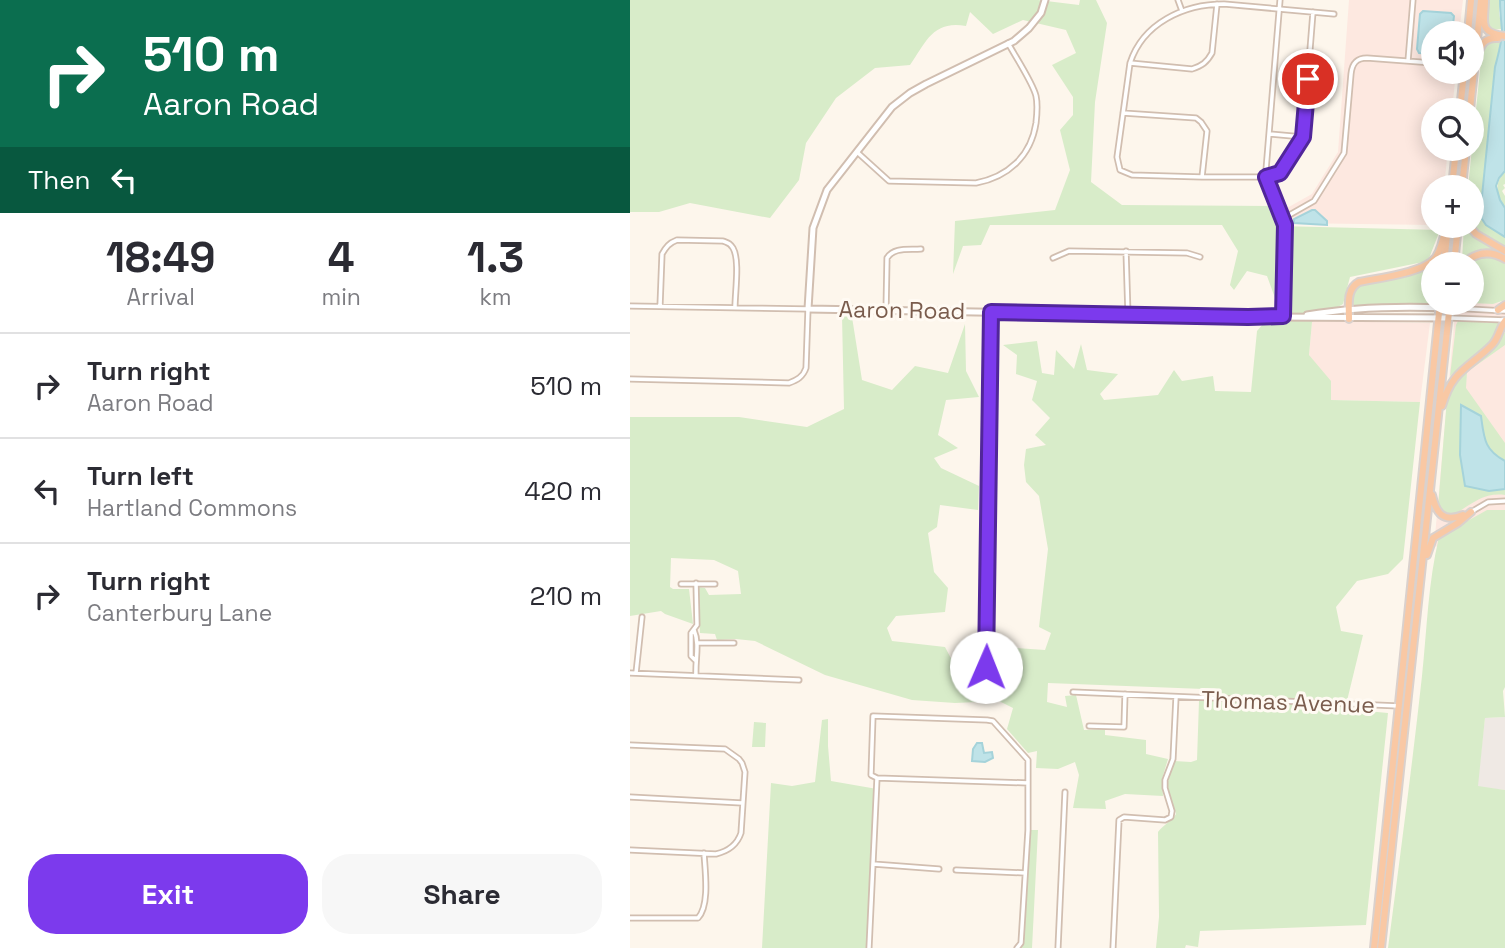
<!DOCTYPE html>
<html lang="en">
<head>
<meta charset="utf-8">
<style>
	:root { --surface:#fff; --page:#f7f7f7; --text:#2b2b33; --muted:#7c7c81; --line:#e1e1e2; --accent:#7c3aed }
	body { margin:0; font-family:"Space Grotesk",sans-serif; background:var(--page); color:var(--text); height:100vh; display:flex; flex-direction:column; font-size:26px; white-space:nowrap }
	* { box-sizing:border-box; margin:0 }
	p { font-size:23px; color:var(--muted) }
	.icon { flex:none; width:38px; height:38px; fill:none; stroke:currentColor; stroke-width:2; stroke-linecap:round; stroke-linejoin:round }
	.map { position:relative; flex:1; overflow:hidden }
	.side { display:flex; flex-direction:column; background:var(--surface); width:630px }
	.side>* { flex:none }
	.hud { background:#0b6e4f; color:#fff; overflow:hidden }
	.buttons { position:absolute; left:791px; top:21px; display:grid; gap:14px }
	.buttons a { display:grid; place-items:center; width:63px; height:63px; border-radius:50%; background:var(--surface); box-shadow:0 4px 18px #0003; font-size:35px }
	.pin { position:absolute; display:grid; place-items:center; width:60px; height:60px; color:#fff; margin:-30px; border:4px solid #fff; border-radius:50%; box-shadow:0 2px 7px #0007 }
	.me { position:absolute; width:77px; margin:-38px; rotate:1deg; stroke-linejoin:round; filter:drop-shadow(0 0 5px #0008) }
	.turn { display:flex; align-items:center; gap:24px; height:147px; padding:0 28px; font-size:32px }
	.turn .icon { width:91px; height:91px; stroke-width:2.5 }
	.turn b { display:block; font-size:49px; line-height:60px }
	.then { display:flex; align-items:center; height:66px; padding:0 28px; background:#0003; gap:14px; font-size:26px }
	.eta { display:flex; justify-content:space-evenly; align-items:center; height:119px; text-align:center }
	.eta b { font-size:42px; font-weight:800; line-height:49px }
	.primary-button { display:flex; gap:14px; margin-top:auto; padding:14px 28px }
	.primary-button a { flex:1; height:80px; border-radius:28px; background:var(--accent); color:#fff; font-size:28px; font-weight:800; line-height:80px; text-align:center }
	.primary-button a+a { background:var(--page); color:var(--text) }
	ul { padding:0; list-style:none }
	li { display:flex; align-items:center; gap:21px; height:105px; padding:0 28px; border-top:2px solid var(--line) }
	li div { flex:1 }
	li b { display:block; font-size:26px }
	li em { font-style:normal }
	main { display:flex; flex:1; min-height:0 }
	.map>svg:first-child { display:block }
	.commercial { fill:#fde8e0 }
	.industrial { fill:#efe9e4 }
	.green { fill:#d8ecc9 }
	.water { fill:#bfe3e8; stroke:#a5d3da; stroke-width:2 }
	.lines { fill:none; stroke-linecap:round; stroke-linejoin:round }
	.minor-casing { stroke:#d1beb0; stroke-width:7 }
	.tertiary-casing { stroke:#d1beb0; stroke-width:9 }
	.trunk-casing { stroke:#dad1cd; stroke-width:10 }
	.minor { stroke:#fff; stroke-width:3.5 }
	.tertiary { stroke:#fff; stroke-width:5 }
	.trunk { stroke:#f9c8a4; stroke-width:6 }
	.route-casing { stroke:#51269a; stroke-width:18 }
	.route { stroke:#7c3aed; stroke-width:12 }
	.labels { text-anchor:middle; stroke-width:6; stroke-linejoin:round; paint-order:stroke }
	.street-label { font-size:23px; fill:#7a5c4d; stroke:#fffaf3 }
</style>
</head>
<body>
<main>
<section class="side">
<div class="hud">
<div class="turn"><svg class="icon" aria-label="right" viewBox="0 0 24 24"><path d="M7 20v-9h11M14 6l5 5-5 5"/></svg><div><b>510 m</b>Aaron Road</div></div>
<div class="then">Then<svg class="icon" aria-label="left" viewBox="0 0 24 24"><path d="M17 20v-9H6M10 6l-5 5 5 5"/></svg></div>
</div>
<div class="eta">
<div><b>18:49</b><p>Arrival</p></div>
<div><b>4</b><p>min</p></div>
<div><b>1.3</b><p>km</p></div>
</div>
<ul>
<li><svg class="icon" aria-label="right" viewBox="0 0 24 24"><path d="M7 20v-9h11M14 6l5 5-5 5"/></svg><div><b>Turn right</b><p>Aaron Road</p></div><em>510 m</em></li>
<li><svg class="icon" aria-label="left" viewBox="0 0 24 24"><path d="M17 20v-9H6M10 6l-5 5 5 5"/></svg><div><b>Turn left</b><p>Hartland Commons</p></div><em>420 m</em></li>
<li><svg class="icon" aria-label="right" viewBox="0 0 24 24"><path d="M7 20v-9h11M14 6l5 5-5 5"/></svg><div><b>Turn right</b><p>Canterbury Lane</p></div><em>210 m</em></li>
</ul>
<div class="primary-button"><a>Exit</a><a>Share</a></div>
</section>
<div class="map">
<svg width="875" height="948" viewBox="0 0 875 948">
	<rect width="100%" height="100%" fill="#fdf6ec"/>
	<path class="commercial" d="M719,0H833L829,33H803V72H826L822,110H803V149H818L814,187H803V225L659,223L657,208L682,194L708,152Z
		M842,301L875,303V530L804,547L826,303H842Z
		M682,321L800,323L790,402L701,400L679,355Z"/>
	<path class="industrial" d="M875,717V790L847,787L855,718Z"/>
	<path class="green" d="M0,0H408L449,5L450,0H466L477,23L465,102L461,182L492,205L641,206L649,226L810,230L798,261L720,277L713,304L682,322L679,355L701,381V400L790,402L773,559L758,574L727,581L706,607L711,631L733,635L715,709L758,713L736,925L570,931L568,947L556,945L555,948H526L529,917L528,832C534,824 541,822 546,814L537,785L544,761L561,762L567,760L569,701H575L574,689L418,683L417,702L437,707L435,696L446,695L454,730L475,729V735L516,740V754L538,759L532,779L533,796L495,794L475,801L476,809L443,808L449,775L445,762L428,769L406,768L407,751L398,753L377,729L383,708L369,701L325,703L282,700L195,675L125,641L106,639L87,640L85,634L70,633L68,587L75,588L79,595L111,594L108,571L84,560L41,558L40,587L43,589H59L63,624L35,614L31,611L0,616V417H109L177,427L214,409L212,316L222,317L232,380L262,390L285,366L318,373L335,324L336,371L349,397L316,400L308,435L328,448L304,458L311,468L349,486L348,510L310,505L307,527L298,533L304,572L318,588L315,612L266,616L257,628L262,641L315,647L325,666L359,667L358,646L415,650L421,633L409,627L418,549L409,496L396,482L394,465L396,449L416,445L405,435L420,418L402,400L407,381L386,374L387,355L373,345L407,341L412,373L424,375L426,350L444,369L451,344L457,370L488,374L470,394L474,400L528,395L544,370L552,381L583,376L585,391L621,392L627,331L648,306L637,276L617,271L604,290L600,285L608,251L592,225H360L351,245L333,246L323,274L325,221L425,210L440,170L430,130L443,115V97L422,65L446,53L436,30L393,20L363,34L340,12L336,26C303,20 296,42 280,65L245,68L206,98L176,143L169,180L140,218L60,203L29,212H0Z
		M858,0H870L869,13L872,29L860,30L856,19Z
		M862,40L871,41L867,58L856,225L875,237V248L852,234L842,225V187H838L852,51L855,44Z
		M875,171V184L873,185L875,188L872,191L875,196V208C866,194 864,184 875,171Z
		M834,226L844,236L872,252L846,251L832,260Z
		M852,256L869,259L875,264V300L863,304L842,303V264H839Z
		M807,262L806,264H803V299L800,300L799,303L723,306L724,291L729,285L792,271Z
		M828,321L869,323L861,341L820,376L826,325Z
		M875,332V345L837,372L836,388L875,443V495C853,492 841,505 823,515L815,514L808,507L817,398C831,367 856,359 875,332Z
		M857,510H875V687L873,691L875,717L855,718L848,786L875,790V948H758C770,857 782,767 792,676C797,629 798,583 809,537Z
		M198,719V746L201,781L247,789L239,948H132L141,783L162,786L185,782L192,720Z
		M124,722L136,723L135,747H122Z
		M398,830H408L402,948H387L391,943Z"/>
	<path class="water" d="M870,0H875V171L869,178L866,186L870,200L875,208V237L856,225L850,216L865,67C868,55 872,43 872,30C871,20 870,11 870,0Z
		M793,11L821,13L824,16L822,33H803V54L789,53L787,49L790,14Z
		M682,210H685L697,221V225L664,223V219Z
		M831,405L851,416C854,438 854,450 875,461V489L859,491L835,486L830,455Z
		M347,743H352L354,753L362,752L363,758L355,762L342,761L343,749Z"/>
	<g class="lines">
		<g class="minor-casing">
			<path id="minor" d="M548,0L552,11
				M650,0L636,170C637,190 651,205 655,225L653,316
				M683,12L673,137L650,173L636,177H572L502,175L490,170L487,157L500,63C513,23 554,4 594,4L704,14
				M778,61L783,0
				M500,63L562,69C572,66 577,62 582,53L587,4
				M493,113L566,118L571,122L577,131L572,177
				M640,134L673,137
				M227,152L259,181L346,183C378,177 401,156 406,123C407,114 408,105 406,96C403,83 385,56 378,43
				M654,218L684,201L714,153L721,74C722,64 726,58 737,58L803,63
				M496,251L498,315
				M423,258L439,251L557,253L570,257
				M0,306L178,309L176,368C173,377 167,380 159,383L0,379
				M30,306L32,254C36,247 39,243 47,240L93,241C98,243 100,243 103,248C110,260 105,292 105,307
				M821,308L875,311
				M256,311L257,258C264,247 278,250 291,249
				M820,318L875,320
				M841,512L858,502L875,501
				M51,584H85
				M64,630C70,644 65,660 66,675
				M67,643H104
				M65,660L61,656V633L67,625L66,583
				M357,667L361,312
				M0,673L169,680
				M6,673L12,617
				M443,692L769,706
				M459,726L494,727L495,694
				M0,745L95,749L109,759L112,763L115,772L111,833C107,845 99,851 86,854L0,850
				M247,778L398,783
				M0,797L112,803
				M243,864L309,869
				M326,870L395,873
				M0,918H68C80,905 75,871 74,853
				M239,948L247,778L241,775L243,716L357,720L363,721L398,760V830L391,943L387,948
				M428,948L435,792
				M483,948L489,820L494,817L535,820L541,817L542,811L535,788V780L543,759L546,697"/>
		</g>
		<g class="tertiary-casing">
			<path id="tertiary" d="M415,0L411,13L399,28L384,41L296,84L280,93L262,107L197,190L183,228L178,309L618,317L818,318
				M677,315C723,307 772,306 819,308"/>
		</g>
		<g class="trunk-casing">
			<path id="trunk" d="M855,0C855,21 847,33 875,36
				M838,33L841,0
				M847,56C851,45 854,37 868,38
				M830,110L834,72
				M840,110L851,0
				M822,187L826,149
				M832,187L836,149
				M839,226L846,234L875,251
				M814,264L817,235
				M824,264L828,226
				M833,264C846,252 860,250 875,259
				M868,310L875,305
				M719,319C719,305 716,289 729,282C748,278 795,273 806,257C812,248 814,236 816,226
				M812,406C822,370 839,368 862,345C869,338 869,329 875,321
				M802,495C806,513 813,523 833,515
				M797,555L803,538L828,523L841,512
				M744,948L810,303
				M751,948L820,303"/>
		</g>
		<use href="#minor" class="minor"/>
		<use href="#tertiary" class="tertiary"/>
		<use href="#trunk" class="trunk"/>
	</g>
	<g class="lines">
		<g class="route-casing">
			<path id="route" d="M356,667L361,312L618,317L653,316L655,225L636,177L650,173L673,137L678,79"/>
		</g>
		<use href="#route" class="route"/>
	</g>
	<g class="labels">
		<g class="street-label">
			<text transform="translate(272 310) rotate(1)" y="8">Aaron Road</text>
			<text transform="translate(658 702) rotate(2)" y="8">Thomas Avenue</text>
		</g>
	</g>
</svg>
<div class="buttons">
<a><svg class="icon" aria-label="sound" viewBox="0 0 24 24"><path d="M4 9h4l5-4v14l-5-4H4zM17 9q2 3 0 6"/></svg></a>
<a><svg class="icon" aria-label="search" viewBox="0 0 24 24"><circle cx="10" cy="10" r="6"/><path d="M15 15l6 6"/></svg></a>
<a>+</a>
<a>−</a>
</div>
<div class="pin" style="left:678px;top:79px;background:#d93025"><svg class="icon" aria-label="arrive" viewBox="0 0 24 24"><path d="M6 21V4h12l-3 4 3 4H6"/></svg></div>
<svg class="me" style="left:356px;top:667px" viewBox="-20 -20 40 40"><circle r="19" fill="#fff"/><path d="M0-13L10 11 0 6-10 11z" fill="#7c3aed"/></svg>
</div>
</main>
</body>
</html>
